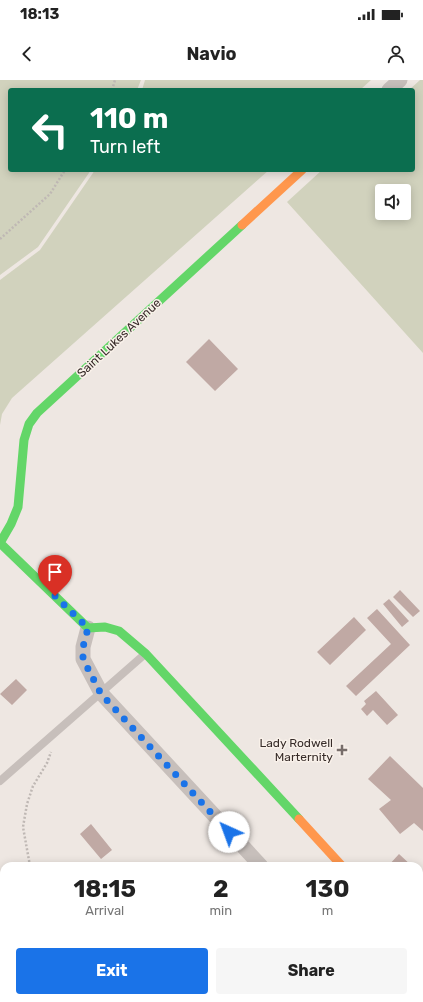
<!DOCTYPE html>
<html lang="en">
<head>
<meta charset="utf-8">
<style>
	:root { --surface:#fff; --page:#f6f6f6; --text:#222; --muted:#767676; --accent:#1a73e8 }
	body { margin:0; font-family:Rubik,sans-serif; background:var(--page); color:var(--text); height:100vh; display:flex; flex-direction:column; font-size:15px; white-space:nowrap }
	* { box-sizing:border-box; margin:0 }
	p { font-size:13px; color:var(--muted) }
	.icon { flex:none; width:22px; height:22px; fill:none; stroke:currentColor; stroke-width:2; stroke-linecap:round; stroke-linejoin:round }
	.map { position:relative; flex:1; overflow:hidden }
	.panel { position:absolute; left:0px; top:782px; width:423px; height:140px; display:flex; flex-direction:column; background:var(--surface); border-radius:12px 12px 0 0; box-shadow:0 2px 10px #0003 }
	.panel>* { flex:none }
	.banner { position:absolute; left:8px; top:8px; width:407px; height:84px; border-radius:4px; box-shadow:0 2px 10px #0003; background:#0b6e4f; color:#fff; overflow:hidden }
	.tools { position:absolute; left:375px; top:104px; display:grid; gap:8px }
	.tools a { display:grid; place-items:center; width:36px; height:36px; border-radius:4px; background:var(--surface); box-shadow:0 2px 10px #0003; font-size:20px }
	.pin { position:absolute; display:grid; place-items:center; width:34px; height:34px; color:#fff; margin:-41px -17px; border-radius:50% 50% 50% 0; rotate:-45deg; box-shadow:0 0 4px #0007 }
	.pin .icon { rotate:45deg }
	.me { position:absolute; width:44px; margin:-22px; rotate:317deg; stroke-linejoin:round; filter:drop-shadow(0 0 3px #0008) }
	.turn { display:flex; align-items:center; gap:14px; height:84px; padding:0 16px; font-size:18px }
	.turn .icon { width:52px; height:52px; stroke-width:2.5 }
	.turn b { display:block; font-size:28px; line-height:34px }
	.eta { display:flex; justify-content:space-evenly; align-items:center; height:68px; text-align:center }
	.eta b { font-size:24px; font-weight:700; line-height:28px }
	.button { display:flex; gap:8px; margin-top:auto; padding:8px 16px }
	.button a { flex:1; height:46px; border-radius:4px; background:var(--accent); color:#fff; font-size:16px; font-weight:700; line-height:46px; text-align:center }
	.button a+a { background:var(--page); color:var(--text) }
	.status { display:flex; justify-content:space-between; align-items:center; height:28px; padding:0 20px; background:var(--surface); direction:ltr }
	.status svg { height:11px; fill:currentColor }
	header { display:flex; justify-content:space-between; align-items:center; height:52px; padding:0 16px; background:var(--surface); font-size:18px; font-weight:700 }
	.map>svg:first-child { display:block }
	.green { fill:#d1d2bd; fill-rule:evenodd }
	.building { fill:#c0a9a4 }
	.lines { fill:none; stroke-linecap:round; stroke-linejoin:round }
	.path { stroke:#bfb8b4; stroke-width:2.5; stroke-dasharray:2 2; stroke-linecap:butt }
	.lane { stroke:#c7bfbb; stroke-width:8 }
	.street { stroke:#c7bfbb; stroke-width:15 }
	.fast { stroke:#63d668; stroke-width:9 }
	.slow { stroke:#ff974d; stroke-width:9 }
	.route { stroke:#1a73e8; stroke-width:7; stroke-dasharray:0 12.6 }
	.poi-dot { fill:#776d6a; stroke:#f9f1ea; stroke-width:1.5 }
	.labels { text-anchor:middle; stroke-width:3; stroke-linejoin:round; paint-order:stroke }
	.street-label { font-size:12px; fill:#372c29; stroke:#f9f1ea }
	.poi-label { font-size:12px; fill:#372c29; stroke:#f9f1ea; text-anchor:end }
</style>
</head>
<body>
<div class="status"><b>18:13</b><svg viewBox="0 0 49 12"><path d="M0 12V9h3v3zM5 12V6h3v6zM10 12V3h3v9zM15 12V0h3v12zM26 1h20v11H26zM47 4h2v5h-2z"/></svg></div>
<header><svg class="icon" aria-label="back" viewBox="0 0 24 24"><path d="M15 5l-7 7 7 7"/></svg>Navio<svg class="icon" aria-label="person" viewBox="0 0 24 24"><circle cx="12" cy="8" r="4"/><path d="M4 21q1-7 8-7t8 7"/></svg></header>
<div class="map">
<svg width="423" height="922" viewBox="0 0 423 922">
	<rect width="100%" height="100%" fill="#eee7e2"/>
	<path class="green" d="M0,0H141L137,10H10V90H91L38,167L0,195Z
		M145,0H371L360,10H142Z
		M420,0H423V273L287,122L322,90H413V10H409ZM382,111H404V133H382Z
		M95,90H269L12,318L2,334L0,345V200L40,170Z"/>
	<path class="building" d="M209,259L238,289L215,311L186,282Z
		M400,510L420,531L413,537L393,517Z
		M389,519L409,541L402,547L383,524Z
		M377,529L410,565L356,616L346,606L391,564L367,538Z
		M354,537L366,550L330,585L317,572Z
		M16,599L27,610L12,625L0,614Z
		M376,611L398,635L387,645L373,630L367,636L361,629L366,624L364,621Z
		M390,676L423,708V751L414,743L400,754L379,729L391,720L368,699Z
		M91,744L112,770L101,779L80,754Z
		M399,774L412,786H388Z
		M419,792L423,796V819L419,815Z
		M419,910L423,913V922H406L410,918H419Z
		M108,918H146L150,922H112Z
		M175,918H204L208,922H170Z
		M214,918H244L248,922H217Z"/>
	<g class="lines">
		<path class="path" d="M112,10L115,0
			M0,159L50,114L65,90
			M30,786L23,747L27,724L33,706L47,683L51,672
			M52,918L53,922
			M20,922L23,918"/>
		<path class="lane" d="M0,701L145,574"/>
		<path class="street" d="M389,10L400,0
			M88,548L83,567V579L101,613L261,786
			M419,869L423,873
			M383,918L387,922"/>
		<path class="fast" d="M0,463L11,444L18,427L24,360L29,344L37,333L242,145
			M0,463L88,548L105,547L119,551L146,574L299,739"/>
		<path class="slow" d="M242,145L302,90
			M299,739L342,786"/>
	</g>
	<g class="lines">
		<path class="route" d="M55,516L88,548L83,567V579L101,614L229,752"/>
	</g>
	<path class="poi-dot" d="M340 664h4v4h4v4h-4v4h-4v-4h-4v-4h4z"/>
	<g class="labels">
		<g class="street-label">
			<text transform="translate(119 258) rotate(-43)" y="4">Saint Lukes Avenue</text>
		</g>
		<g class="poi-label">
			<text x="333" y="667">Lady Rodwell<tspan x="333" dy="14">Marternity</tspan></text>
		</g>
	</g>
</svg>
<div class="tools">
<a><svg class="icon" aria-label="sound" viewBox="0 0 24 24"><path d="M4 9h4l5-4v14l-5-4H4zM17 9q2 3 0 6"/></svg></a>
</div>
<div class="pin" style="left:55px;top:516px;background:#d93025"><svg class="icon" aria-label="arrive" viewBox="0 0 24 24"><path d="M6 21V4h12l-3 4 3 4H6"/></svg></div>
<svg class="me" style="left:229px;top:752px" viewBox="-20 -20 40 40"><circle r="19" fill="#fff"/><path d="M0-13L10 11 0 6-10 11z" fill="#1a73e8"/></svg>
<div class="banner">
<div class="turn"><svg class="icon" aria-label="left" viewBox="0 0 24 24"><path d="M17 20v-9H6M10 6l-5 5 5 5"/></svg><div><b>110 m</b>Turn left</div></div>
</div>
<section class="panel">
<div class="eta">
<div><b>18:15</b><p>Arrival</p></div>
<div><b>2</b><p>min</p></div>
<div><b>130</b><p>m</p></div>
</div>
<div class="button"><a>Exit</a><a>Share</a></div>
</section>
</div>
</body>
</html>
